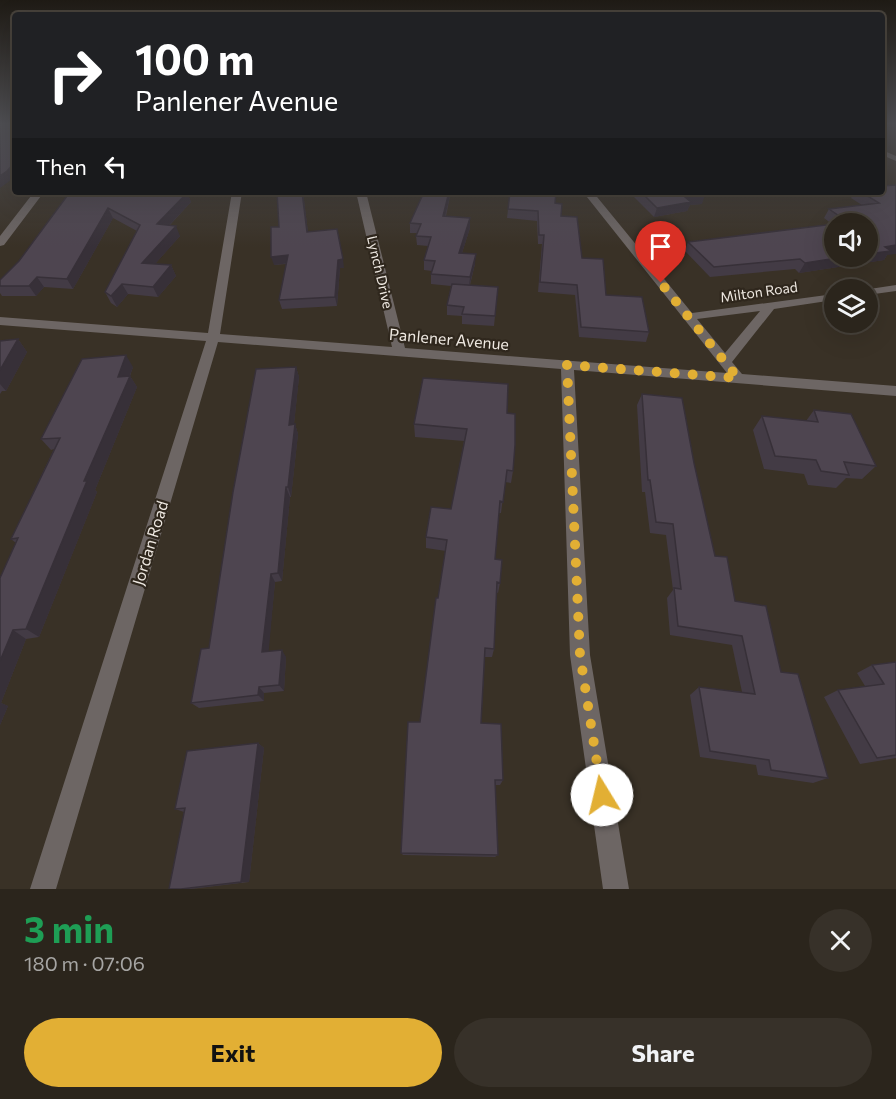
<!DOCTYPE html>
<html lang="en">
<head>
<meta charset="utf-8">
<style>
	:root { --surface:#2b251c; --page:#373129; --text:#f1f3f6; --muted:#a6a5a3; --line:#47423b; --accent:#e2af34 }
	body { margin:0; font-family:Commissioner,sans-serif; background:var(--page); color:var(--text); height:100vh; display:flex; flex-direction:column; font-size:22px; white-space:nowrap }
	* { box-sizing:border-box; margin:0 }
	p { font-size:20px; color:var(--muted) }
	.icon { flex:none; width:33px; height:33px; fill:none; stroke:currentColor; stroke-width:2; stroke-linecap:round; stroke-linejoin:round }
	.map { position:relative; height:889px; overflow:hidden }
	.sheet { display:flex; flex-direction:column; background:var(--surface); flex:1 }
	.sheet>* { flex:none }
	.banner { position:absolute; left:12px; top:12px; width:873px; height:183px; border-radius:6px; box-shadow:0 6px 24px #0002,0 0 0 2px var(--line); background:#202124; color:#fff; overflow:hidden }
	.tools { position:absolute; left:824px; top:213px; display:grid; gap:12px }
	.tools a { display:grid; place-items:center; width:54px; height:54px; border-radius:50%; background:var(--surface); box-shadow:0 6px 24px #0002,0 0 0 2px var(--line); font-size:30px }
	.pin { position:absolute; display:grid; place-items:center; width:51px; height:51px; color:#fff; margin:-62px -26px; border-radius:50% 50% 50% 0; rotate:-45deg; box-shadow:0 0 6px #0007 }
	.pin .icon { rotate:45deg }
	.me { position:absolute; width:66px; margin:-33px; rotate:351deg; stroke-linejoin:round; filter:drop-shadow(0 0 4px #0008) }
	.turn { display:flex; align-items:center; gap:21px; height:126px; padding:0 24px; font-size:27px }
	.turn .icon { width:78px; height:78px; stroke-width:2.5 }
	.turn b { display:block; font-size:42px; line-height:51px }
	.then { display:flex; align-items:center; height:57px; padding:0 24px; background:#0003; gap:12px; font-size:22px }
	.round { display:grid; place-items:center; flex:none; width:63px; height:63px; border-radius:32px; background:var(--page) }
	.headline { display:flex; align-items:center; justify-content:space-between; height:102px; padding:0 24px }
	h1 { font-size:36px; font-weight:700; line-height:45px; color:#1e9e55 }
	.cta { display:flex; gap:12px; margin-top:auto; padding:12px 24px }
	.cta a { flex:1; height:69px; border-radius:36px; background:var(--accent); color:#111; font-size:24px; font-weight:700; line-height:69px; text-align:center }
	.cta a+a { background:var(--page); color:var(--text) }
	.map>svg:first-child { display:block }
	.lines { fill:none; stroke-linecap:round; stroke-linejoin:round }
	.minor { fill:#6d6664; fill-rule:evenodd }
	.tertiary { fill:#6d6664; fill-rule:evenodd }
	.wall { fill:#433b45 }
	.shaded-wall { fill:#373038 }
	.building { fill:#4e4550; stroke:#373038; stroke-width:1.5 }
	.route { stroke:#e2af34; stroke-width:10; stroke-dasharray:0 18 }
	.labels { text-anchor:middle; stroke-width:4.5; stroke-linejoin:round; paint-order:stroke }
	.far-street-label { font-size:14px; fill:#eee8e1; stroke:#2f271d }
	.street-label { font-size:16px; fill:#eee8e1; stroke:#2f271d }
</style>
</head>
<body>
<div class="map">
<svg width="896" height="889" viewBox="0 0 896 889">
	<rect width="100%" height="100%" fill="#393126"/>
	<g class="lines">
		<path class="minor" d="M34,192H44L4,245L0,246V236Z
			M232,192H242L220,334L392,347L356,192H366L405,348L727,373L583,192H593L692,313L834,294V300L774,309L732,362L742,374L896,386V396L574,370L590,655L629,889H603L570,655L561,369L218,342L56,889H30L206,341L0,325V317L208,333ZM760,311L725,353L697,319Z
			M896,285V291L867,295V290H863Z"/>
		<path class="tertiary" d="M882,150L896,156V161L882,155Z"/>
	</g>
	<path class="wall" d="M70,192H191L188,195L191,202L170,225L180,236L155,264L171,265L176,276L158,297L128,294L117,307L111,303L105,292L137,231L113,218L73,289L44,287L36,296H2L0,293V280L19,261Z
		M303,192L308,232L344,268H340L337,306L282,309L279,300L286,264L274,265L279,227Z
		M424,192H451L450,196L446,216L470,218V228L462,253L475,264L470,285L498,287L494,326L462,324V316L447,315V305L451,286L431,284V274L432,271L424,270V260L428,246L417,245L416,236L417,233H410V223Z
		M510,192L555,203L582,258L606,295L649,332L646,342L579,337L575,295L538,292L542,244H538L537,221L507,218Z
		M629,192H702V204L690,205L687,211L654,217Z
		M855,192H882L887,255L884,260L799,273L795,269L710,277L685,251L688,242L832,224L824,218L829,209L862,205L851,198Z
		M18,339L27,352L6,391H2L0,394V341Z
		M133,367L130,376L137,387L95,490L97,492L39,637L26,639L1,703L8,706L0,725V578L16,543L11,539L54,449L51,450L41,439Z
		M296,367L299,377L294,424H295L298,434L291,497H290L282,581L275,582L268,651L286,657L284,691L264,693V701L199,708L191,703L209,648Z
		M642,394L694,463L715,556L735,601L781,672L828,778L813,783L758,775L756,765L700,757L690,695L699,687L742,692L732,645L670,635L667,598L673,590L666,535L650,533L645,492H642L637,405Z
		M814,410L876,466L862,479L846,478L836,488L808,485L804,474L764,469L753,430L762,416L806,421Z
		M507,413L513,471L511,483L505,482L501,513H499L495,559L500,583L498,593L496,592L494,649L492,657H485L481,723L503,780L500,785H495L498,855L495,857L403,855L401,853L446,551L426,548V537L451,509L464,441L415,437L414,424Z
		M896,662V758L860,764L824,697L838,690L865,686L857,673L872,665Z
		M258,743L264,748L249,882L191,889H169L184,812L175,809Z"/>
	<path class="shaded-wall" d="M15,162V177L0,188V176Z
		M177,192H191L188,195L191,202L161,234L157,224Z
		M302,192H303L309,241L307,232Z
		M449,192H451L450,196L443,225V216Z
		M705,195L702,204L690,205L687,211L654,217L657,208L685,197Z
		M108,208L113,218L73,289L67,279Z
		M470,218V228L459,262V253Z
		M176,226L180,236L147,273L142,263Z
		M896,245V254L887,255L884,260L799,273L805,263L850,256H867V254L885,247Z
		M476,254L475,264L469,287L470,277Z
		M288,255L290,263L274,265L271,257Z
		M343,259L344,268H340L337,306L335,297L338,260Z
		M171,265L176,276L158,297L153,287Z
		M37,277L44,287L36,296L29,286Z
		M122,284L128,294L117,307L111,296Z
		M18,339L27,352L6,391L0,384V370Z
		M126,355L133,367L125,388L118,377Z
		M296,367L299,377L293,434L289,425Z
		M130,376L137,387L95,490L97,492L39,637L26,629L84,481Z
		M295,424L298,434L291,497L288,487Z
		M286,487L290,497L282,581L278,573Z
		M271,574L275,582L268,659L262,652Z
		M13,630L26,639L1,703L8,706L0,725V661Z
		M282,650L286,657L284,691L279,685Z
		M259,687L264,693V701L258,695Z
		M258,743L264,748L249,882H241Z"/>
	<path class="building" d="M0,123H15V162L7,171L0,176Z
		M896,185V245L885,247L891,251L867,254V224H836L848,222L829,209L879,203L861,192H882V186Z
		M70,192L187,193L157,224L176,226L142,263L171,265L153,287L122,284L111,296L105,292L140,225L108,208L67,279L37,277L29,286H0V280L19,261Z
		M277,192H302L307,232L337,229L343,259L338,260L335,297L279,300L288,255L271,257V227H279Z
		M424,192H449L443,216L470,218L459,253L476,254L470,277L431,274L435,261L424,260L431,237L416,236L421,224L410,223Z
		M510,192H556L555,203L562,204L561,216L577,217L582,258L603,259L606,295L642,297L649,332L581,327L577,285L540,282L544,235H539L538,211L508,209Z
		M641,192H702L705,195L685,197L691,202L657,208Z
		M834,224V256H850L805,263L800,259L714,267L688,242Z
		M452,284L498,287L495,316L462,314L464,307L447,305Z
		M18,339L0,370V341Z
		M126,355L118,377L130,376L84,481H87L26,629L13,630L0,661V578L18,538L11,539L60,438L41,439L82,359Z
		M296,367L289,425L295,424L288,487H286L278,573L271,574L262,652L282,650L279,685L259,687L258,695L191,703L201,649L209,648L233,492L256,369Z
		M423,378L508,384L507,413L515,414V445L513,471L507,470L503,502L500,501L495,559L502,560L500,583L497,582L494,649L485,648L481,723L501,724L503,780H495L498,855L401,853L408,722H420L436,598H438L447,540L426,537L431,507L451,509L467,429L414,424Z
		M642,394L682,398L694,463L715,556L727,557L735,601L766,606L781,672L798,674L828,778L771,770L769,760L710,751L699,687L755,694L742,636L678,626L674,588L681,589L673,524L656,522L650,480H648Z
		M814,410L851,414L876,466L844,462L849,475L821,471L816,460L775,456L762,416L818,422Z
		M896,662V755L877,758L838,690L884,684L872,665Z
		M258,743L241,882L181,889H169L185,808L175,809L187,751Z"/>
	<linearGradient id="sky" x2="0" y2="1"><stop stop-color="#1f1b15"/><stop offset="0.5" stop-color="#4e4e52"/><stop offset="1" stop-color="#4e4e52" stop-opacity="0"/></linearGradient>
	<rect width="896" height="247" fill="url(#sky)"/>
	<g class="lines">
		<path class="route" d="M602,795L580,655L567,365L738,378L661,283"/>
	</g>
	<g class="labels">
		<g class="far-street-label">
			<text transform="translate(380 272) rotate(77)" y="5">Lynch Drive</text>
			<text transform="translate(759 292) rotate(-8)" y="5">Milton Road</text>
		</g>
		<g class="street-label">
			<text transform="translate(449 339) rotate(5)" y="6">Panlener Avenue</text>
			<text transform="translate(150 543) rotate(-73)" y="6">Jordan Road</text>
		</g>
	</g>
</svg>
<div class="tools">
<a><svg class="icon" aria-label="sound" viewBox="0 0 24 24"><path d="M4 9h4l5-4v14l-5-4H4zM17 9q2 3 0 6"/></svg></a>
<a><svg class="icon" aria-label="layers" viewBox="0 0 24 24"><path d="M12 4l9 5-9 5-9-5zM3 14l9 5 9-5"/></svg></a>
</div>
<div class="pin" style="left:661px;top:283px;background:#d93025"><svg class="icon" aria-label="arrive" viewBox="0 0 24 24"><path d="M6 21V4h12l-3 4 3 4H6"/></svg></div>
<svg class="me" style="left:602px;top:795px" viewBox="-20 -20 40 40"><circle r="19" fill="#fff"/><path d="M0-13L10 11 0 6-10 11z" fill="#e2af34"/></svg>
<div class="banner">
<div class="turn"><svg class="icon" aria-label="right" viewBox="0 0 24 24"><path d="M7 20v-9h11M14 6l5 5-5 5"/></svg><div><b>100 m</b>Panlener Avenue</div></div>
<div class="then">Then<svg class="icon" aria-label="left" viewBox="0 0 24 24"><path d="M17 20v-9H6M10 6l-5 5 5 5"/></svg></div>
</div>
</div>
<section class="sheet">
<div class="headline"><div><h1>3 min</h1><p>180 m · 07:06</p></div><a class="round"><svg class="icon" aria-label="close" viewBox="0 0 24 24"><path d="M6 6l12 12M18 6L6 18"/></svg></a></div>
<div class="cta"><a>Exit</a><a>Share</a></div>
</section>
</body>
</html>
